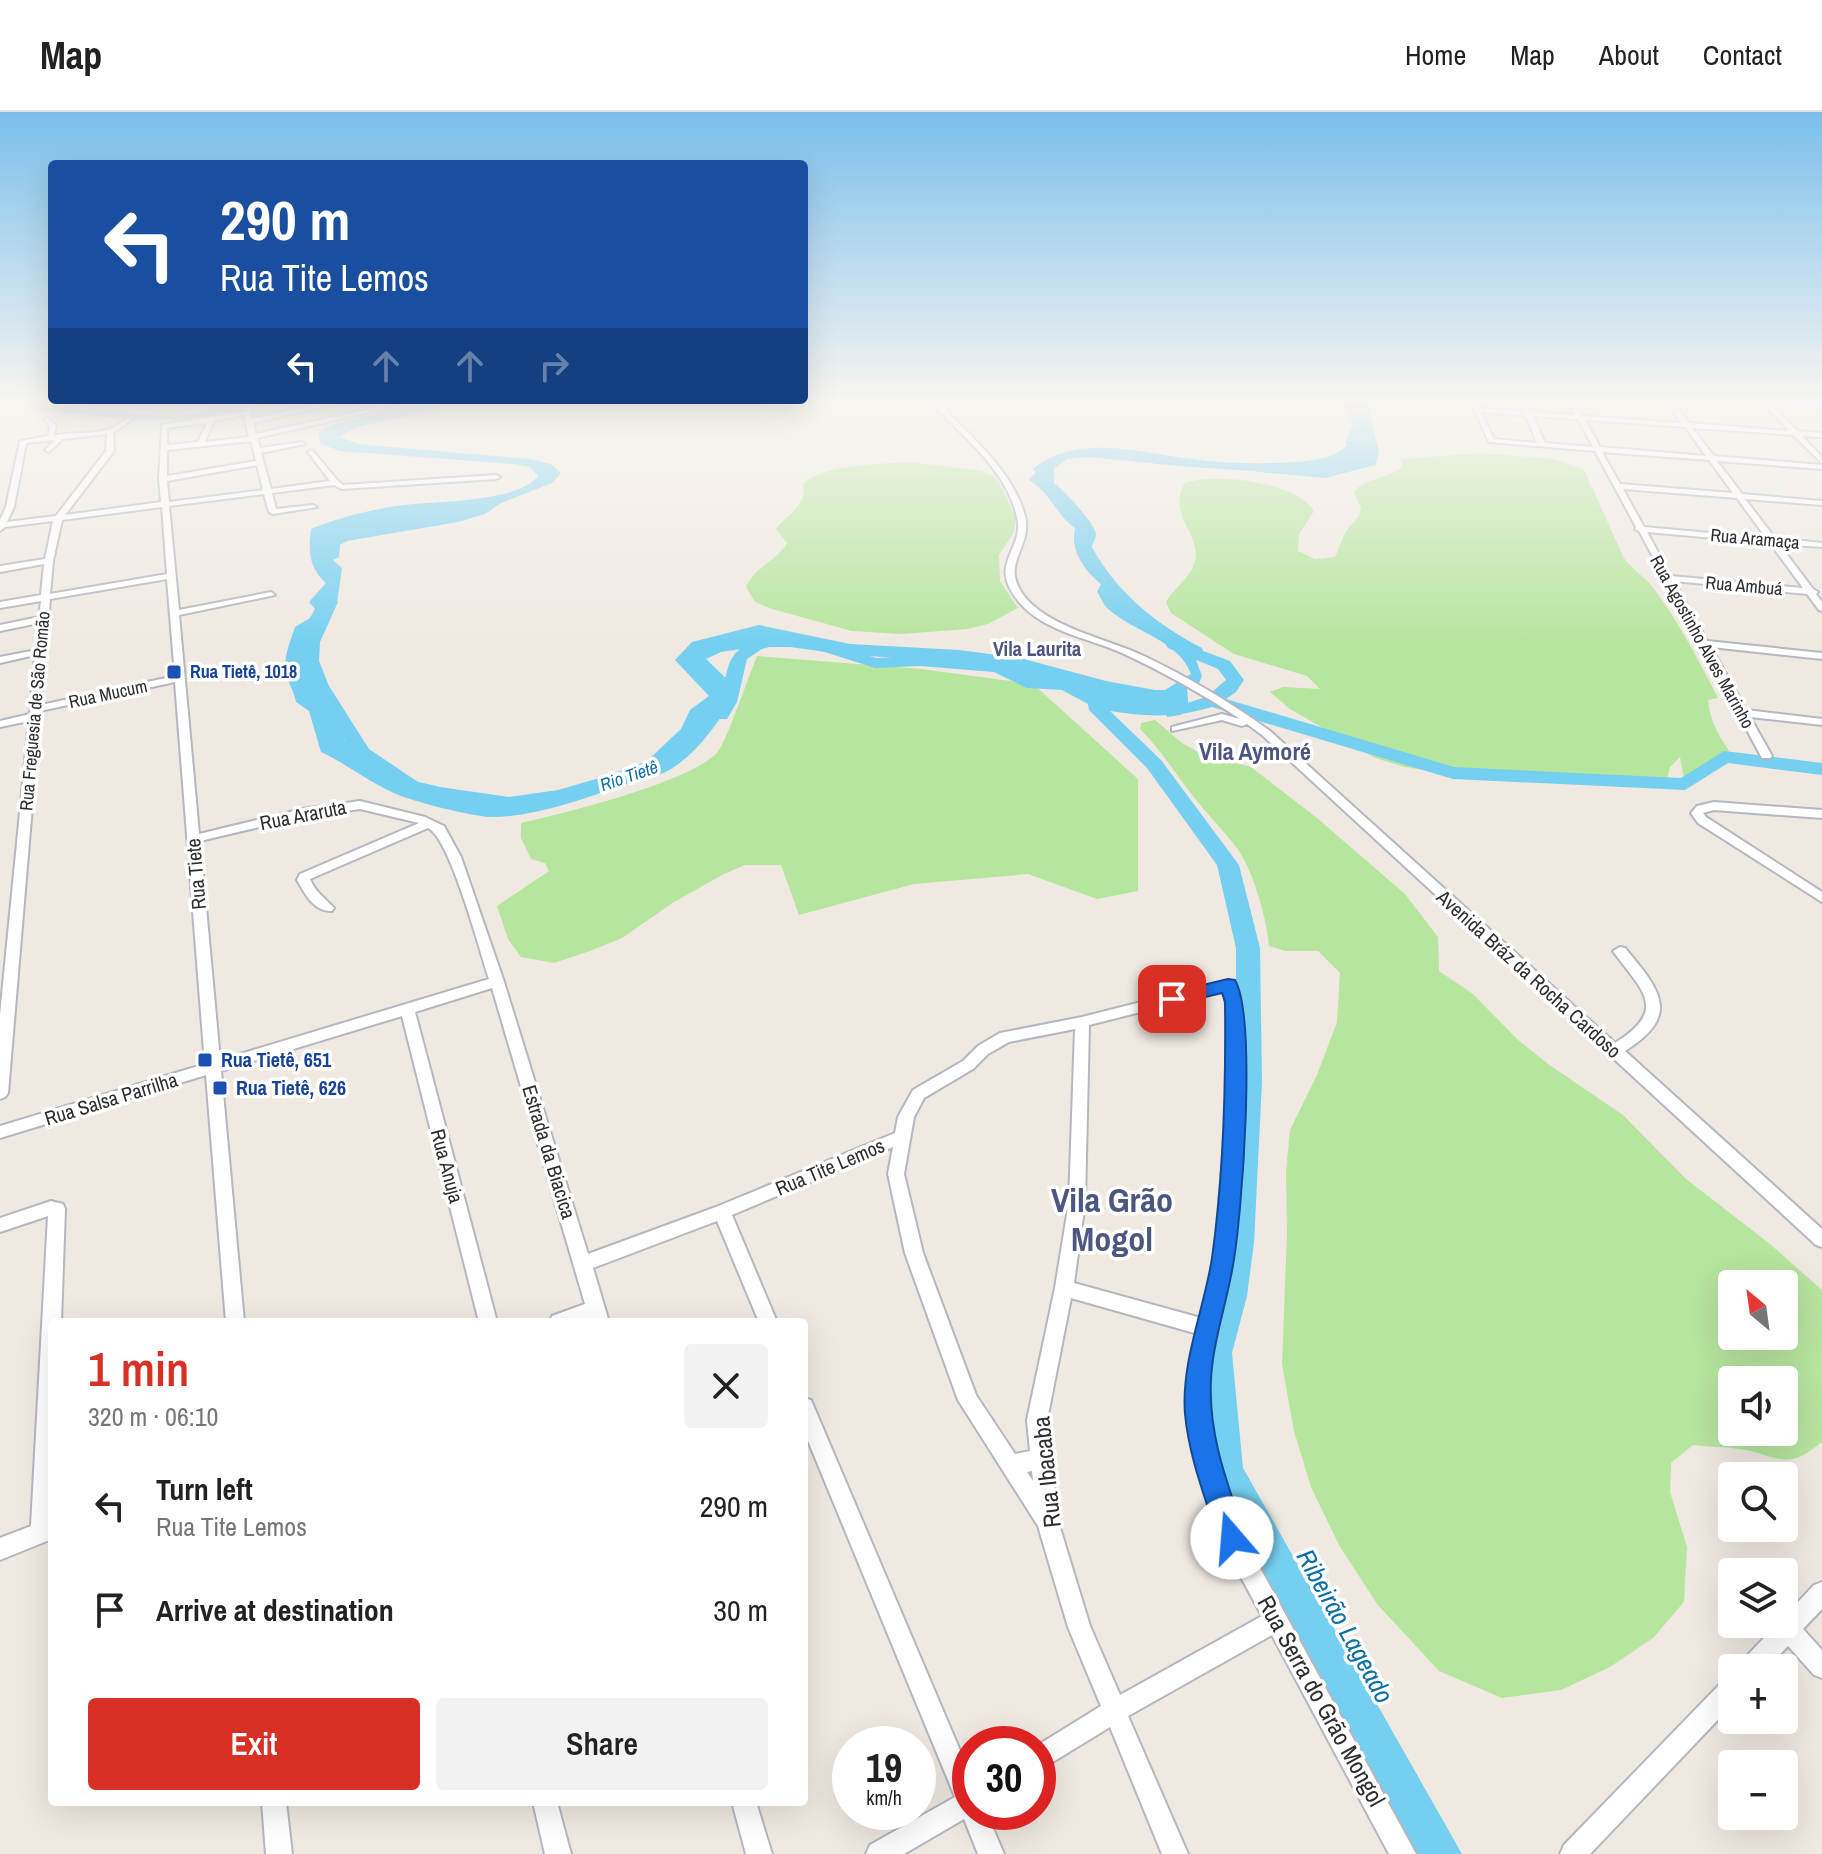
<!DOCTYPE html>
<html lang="en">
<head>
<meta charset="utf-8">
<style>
	:root { --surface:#fff; --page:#f2f2f2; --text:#222; --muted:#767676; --line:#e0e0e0; --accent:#d93025 }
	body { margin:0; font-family:"Archivo Narrow",sans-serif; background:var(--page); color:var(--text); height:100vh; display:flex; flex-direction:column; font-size:30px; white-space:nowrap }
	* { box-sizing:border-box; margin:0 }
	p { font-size:26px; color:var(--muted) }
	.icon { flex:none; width:44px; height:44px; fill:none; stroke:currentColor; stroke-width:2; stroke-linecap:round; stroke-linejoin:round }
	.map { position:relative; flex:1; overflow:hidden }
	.side { position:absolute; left:48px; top:1206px; width:760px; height:488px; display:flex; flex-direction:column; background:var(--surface); border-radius:8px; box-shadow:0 8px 32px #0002 }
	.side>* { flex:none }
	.banner { position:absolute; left:48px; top:48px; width:760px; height:244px; border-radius:8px; box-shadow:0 8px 32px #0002; background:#1a4fa0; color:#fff; overflow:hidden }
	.needle { width:52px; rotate:331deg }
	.tools { position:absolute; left:1718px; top:1158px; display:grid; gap:16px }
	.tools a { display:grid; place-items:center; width:80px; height:80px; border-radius:8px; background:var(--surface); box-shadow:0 8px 32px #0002; font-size:40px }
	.speed { position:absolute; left:832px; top:1614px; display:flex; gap:16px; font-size:40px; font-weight:700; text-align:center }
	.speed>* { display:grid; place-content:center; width:104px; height:104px; border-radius:50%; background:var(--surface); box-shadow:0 8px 32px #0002; line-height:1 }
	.speed small { font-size:20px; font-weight:400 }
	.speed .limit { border:12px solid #d22; background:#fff; color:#111 }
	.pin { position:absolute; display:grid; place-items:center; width:68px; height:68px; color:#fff; margin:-34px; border-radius:16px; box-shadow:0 4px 12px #0006 }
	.me { position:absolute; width:88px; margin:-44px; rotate:342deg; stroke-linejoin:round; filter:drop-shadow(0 0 6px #0008) }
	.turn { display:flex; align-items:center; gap:28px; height:168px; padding:0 40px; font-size:36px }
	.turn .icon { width:104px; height:104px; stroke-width:2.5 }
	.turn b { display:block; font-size:56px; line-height:68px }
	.lanes { display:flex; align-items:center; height:76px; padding:0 40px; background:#0003; justify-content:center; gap:40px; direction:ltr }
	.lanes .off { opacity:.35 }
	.round { display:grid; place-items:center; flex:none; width:84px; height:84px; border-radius:8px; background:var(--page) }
	.headline { display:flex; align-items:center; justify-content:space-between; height:136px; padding:0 40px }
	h1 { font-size:48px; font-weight:600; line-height:60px; color:var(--accent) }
	.button { display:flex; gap:16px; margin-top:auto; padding:16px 40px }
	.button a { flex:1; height:92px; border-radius:8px; background:var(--accent); color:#fff; font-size:32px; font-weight:600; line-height:92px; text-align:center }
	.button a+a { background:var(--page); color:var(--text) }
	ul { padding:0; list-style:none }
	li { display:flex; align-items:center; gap:24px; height:104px; padding:0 40px }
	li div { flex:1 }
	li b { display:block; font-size:30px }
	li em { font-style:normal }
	header { display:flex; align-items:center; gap:48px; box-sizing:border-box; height:112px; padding:0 40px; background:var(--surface); border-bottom:2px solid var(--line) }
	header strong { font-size:38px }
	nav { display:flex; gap:44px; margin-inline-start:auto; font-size:28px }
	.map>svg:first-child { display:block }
	.green { fill:#b6e59e; fill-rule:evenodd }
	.water { fill:#75cff0 }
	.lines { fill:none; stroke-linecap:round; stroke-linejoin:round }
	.river { fill:#75cff0; fill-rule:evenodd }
	.minor-casing { stroke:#b4b7c1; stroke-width:4 }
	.minor { fill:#fff; fill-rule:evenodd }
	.route { fill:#1a73e8; stroke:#114b97; stroke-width:2 }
	.transit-dot { fill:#1a4fb4; stroke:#fff; stroke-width:3 }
	.labels { text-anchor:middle; stroke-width:7; stroke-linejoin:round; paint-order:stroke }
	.far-street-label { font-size:18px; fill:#2e2e2e; stroke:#fff }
	.far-transit-label { font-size:18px; font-weight:bold; fill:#164399; stroke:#fff; text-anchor:start }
	.far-water-label { font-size:18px; font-style:italic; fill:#0d6fa3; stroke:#fff }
	.far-quarter-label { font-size:20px; font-weight:bold; fill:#4d5680; stroke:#fff }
	.street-label { font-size:20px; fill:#2e2e2e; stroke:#fff }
	.transit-label { font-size:20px; font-weight:bold; fill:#164399; stroke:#fff; text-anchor:start }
	.far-district-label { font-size:24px; font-weight:bold; fill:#4d5680; stroke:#fff }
	.near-street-label { font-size:24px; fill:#2e2e2e; stroke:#fff }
	.near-water-label { font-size:26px; font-style:italic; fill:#0d6fa3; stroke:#fff }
	.near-district-label { font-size:34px; font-weight:bold; fill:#4d5680; stroke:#fff }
</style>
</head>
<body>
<header>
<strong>Map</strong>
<nav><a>Home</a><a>Map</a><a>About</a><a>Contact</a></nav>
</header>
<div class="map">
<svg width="1822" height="1742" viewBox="0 0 1822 1742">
	<rect width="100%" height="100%" fill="#efe9e1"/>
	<path class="green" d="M1481,341L1555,347L1584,358L1624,446C1632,458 1645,464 1654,477C1679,510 1699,549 1718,586L1708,588C1710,609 1718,622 1729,639L1685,672L1680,645L1670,655L1665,675L1504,662L1467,665L1405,655L1375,646L1290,597L1270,580L1283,575L1320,577L1307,564L1234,542L1171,501L1166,490C1174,476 1192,464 1195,449C1202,424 1166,401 1185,371C1215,360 1297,370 1314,399L1299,422L1298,439L1315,447L1335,445L1346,419L1359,404L1361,396L1354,380C1366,365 1389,367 1403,354L1401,347Z
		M910,350L982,359L994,365L1001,374L1016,406L1014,420L999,443L1000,469L1018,496L988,512L967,517L901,522L852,519L772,497L755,490L746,475C755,454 777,449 787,431L776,417C787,402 808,394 803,372C822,352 882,352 910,350Z
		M757,544L921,557L1033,572L1138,667V779L1097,787L1028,762L914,772L799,803L781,753H745L724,762L674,790L622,826L590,839L554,851L521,845L508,827L497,794L549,759L545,751L531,747L521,726V711C565,701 687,671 717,641C726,632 750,560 757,544Z
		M1155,608L1182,631L1198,640L1251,655L1317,706L1405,782L1438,825L1439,859L1473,882L1517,927L1548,952L1623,1003L1686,1067L1770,1132L1822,1178V1330C1791,1355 1786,1349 1751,1339C1733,1335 1712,1335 1693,1333L1671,1351L1670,1380L1687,1435L1684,1490L1653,1526L1610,1555L1561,1578L1502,1586L1439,1559L1377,1492L1339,1433L1311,1375L1294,1319L1282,1252L1287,1121L1286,1060L1290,1018L1317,963L1337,910L1340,861L1318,839H1285L1269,834C1267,807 1253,758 1237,736C1223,718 1207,702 1193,684C1175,661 1161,638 1140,617L1141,611ZM1784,1172V1224H1732V1172ZM1732,1268H1784V1320H1732Z"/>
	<path class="water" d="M42,289L71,297L170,304L197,302L227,289L245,290C203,313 135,310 88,303C67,299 48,302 27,295L23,290Z
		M428,289H446L366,308L333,323L344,331L530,347L551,352L561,361L552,371L501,391L485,402L458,410L347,429L340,433L339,445L333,448L342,456L337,491L307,535L325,577L326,587L334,600L335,611L345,629L366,650L398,665L440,675L509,685L558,678L610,663L647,649L681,617L690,598L709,584L675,548L692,530L759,513L850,532L959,538L1020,546L1106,569L1155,578H1165L1191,562C1179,528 1133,520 1107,496C1103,492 1101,485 1097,480L1101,472C1083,457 1070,438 1075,416C1057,404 1050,380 1029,368L1036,360L1033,357C1075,320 1143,341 1192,347C1226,352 1262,352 1296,350C1315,348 1333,347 1347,333L1345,330L1353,314L1347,305L1350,300L1345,295L1346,289H1358C1362,301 1379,337 1369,346C1338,375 1136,349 1088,345L1067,347L1054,357V371C1062,376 1096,413 1096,422C1096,426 1093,431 1092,435C1117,481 1156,512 1202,536L1204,542L1196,548L1202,564L1199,571L1187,577L1189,598L1180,603L1167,605L1165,599L1133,594L1106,597L1061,577L1033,572L1015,560L981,552L840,542L790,535H754L721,540L706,547L732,572L735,583C719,609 702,635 677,653C663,664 643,667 626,672C583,687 536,705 490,705C470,704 420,691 401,684C371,672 349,653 321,640L309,599L296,590C294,581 291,575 287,566C281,551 290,530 295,515L310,506L315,497L309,490L326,471C309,456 308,439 311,417C335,407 363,400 389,395C423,388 516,393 538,364L530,355L515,352L340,339L321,332L318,321L331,313Z"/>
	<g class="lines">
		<path class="river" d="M233,289H247C232,301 196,316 178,305L215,298Z
			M433,289H446C422,310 372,302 340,325L359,332V338H351L325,326C357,295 401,308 433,289Z
			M1356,289H1367L1379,341L1375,353L1326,366L1258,360L1252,356L1258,352L1326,358L1365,348L1367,341Z
			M330,485L338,490L320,530L319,549L329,574L369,637L418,670L421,674L418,678H404L355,645L311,574L303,549L304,530L322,490Z
			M774,524L780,526V532L762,537L747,547L737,590L727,607H715L712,603C737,560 712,537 774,524Z
			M818,528L876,546L920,544L997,550L1036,567L1066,568L1106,588L1148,595L1181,593L1206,585L1226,568L1218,557L1168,536L1166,533L1168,530L1174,528L1230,549L1244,568L1236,580L1226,587L1454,655L1681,666L1724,639L1822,651V663L1728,651L1685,678L1453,667L1212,595C1176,606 1147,605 1110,599L1161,648L1239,753L1260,836L1262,970L1254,1131L1247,1184L1232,1241L1243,1356L1462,1742H1416L1209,1360L1200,1241L1215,1184L1224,1131L1236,970V836L1217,753L1147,656L1089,598L1088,592L1062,578L1027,576L994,560L920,554L875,556L812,536L810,533L812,530Z"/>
		<g class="minor-casing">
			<path id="minor" d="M258,289H272L255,294L250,301L252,307L322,291L365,289L322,295L253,311L256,322L379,295L371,289H379L388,296L257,326L260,336L302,330L305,332L261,341L271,377L330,369L308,340L312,338L338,369L343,373L496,363L500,365L496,367L342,377L334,373L272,381L276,397L313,393L317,395L273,402L269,400L264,382L169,394L179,498L271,480L275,483L179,503L199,722L302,697L360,689L425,705L444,714L461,745L504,870L588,1142L716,1095L895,1021L898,1005L913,978L963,949L978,934L1000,921L1082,905L1228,868L1233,870L1239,880L1243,915L1244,988L1232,1150L1208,1263L1212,1336L1241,1421L1416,1742H1389L1272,1523L1128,1604L1188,1742H1162L1110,1615L1038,1659V1633L1101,1594L1068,1515L1038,1414L958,1288L905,1141L888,1062L893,1035L732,1103L777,1210H759L717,1109L593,1156L609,1210H591L590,1207L581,1210H550L552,1204L585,1192L492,876L415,900L497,1210H479L402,904L221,959L244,1210H226L206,963L0,1026V1014L205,952L175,570L40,599L8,981L5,985L0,987V903L29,609L0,615V609L30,602L35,543L0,551V545L36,538L39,511L0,519V513L39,505L41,489L0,496V490L41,483L44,452L0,460V454L45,447L53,409L5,415L0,419V408L6,395L20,329L48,324L50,314L44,308L47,306L56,313L54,324C69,319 90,323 107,318C116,316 121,308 130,307V309L113,321L114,339L65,403L161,390L159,367L162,313L245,299L251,291ZM244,303L249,325L205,330L214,309ZM207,311L198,330L167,333V316ZM107,322L106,339L56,404L7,410L14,395L26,331L55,328L45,338L49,340L63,327ZM251,329L256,349L167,364V338ZM257,353L263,378L169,390L167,369ZM162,395L167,462L50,482L53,449L62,408ZM167,467L175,564L41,593L45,541L48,539L46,537L50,487ZM360,697L419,711L300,762L297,768C305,782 314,800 332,799L334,796C325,786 315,780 310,767L428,716C450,726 480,840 489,867L220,948L200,729L302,705ZM1224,879L1229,915L1228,988L1214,1150L1201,1206L1074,1171L1085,1090L1089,913ZM1075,917L1069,1090L1055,1176L1027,1308L1030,1339L1015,1342L976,1283L923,1141L904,1062L914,1005L924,986L973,957L988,942L1009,930ZM1071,1186L1198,1222L1188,1263L1192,1336L1224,1434L1262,1504L1120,1583L1090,1514L1058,1409L1047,1308ZM1032,1359L1033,1369L1027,1360Z
				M930,289H937L941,294L953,289H962L945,297C975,329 1013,360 1025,404C1033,436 999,451 1024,484C1049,516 1108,527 1144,544C1188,565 1230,590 1270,619L1615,931C1670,897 1641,878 1613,839L1620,835L1625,836C1660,878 1682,903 1625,939L1822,1117V1135L1816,1133L1262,623L1247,612L1242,614L1222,608L1172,619V615L1222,602L1240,607C1203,582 1163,560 1122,541C1089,526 1044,520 1019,490C986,450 1025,440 1017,405C1006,356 961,324 930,289Z
				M1470,289H1476L1479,296L1524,299L1520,289H1526L1531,300L1575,303L1568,289H1574L1582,304L1682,311L1666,289H1672L1689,311L1789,319L1764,292L1752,289L1822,292V296L1772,292L1797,319L1822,321V325L1802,324L1822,345V351L1793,323L1692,316L1714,344L1822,353V357L1717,349L1742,382L1822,389V393L1745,387L1775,426L1822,431V435L1779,432L1813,477L1818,480L1816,482L1822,490V499L1819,498L1807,482L1674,469L1707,529L1822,541V547L1711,535L1746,598L1822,607V613L1750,605L1772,644L1770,646H1762L1639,419L1635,417L1636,415L1595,339L1489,330ZM1481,300L1526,304L1537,331L1494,327ZM1533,304L1578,307L1593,335L1545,331ZM1585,308L1685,315L1706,344L1600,335ZM1602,340L1709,348L1733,381L1620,372ZM1623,377L1737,386L1766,426L1644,415ZM1647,420L1770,431L1803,476L1671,464Z
				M1714,690L1822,698V706L1714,698L1703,701L1706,705L1822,780V790L1698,711L1691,701L1697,694Z
				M51,1089L63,1092L65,1097L61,1210H52V1427L0,1448V1426L31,1414L48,1104L0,1120V1106Z
				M804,1286L811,1288L970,1662V1700H986L1004,1742H978L964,1707L904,1742H866L870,1733L955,1685L804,1319Z
				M1822,1470V1497L1803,1517L1822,1538V1566L1814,1563L1788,1534L1767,1556H1740L1743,1548L1777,1512H1784V1505L1814,1473Z
				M1732,1564V1593L1590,1742H1560L1564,1733L1724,1568Z
				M262,1690H286L292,1742H266Z
				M533,1690H557L571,1742H545Z
				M732,1690H756L772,1742H746Z"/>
		</g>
		<use href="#minor" class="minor"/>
	</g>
	<linearGradient id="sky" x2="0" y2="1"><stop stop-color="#7abfeb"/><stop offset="0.54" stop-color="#f8f5f2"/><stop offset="1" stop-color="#f8f5f2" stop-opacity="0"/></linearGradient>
	<rect width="1822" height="533" fill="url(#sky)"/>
	<path class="route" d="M1228,867L1235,868C1257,907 1242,1103 1233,1153C1227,1190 1213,1229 1211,1267C1208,1324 1228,1373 1246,1426L1242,1436L1232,1440L1222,1436L1218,1426C1205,1385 1189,1345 1185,1302C1181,1249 1204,1198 1212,1146C1224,1061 1226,975 1225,890L1222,881L1172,893L1163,887L1165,882Z"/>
	<g class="transit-dot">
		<rect x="166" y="552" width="16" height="16" rx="4"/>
		<rect x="197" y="940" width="16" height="16" rx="4"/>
		<rect x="212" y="968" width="16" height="16" rx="4"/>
	</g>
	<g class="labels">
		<g class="far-street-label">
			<text transform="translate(1755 427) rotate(5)" y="6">Rua Aramaça</text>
			<text transform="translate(1744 474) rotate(5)" y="6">Rua Ambuá</text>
			<text transform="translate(1702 530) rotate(61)" y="6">Rua Agostinho Alves Marinho</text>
			<text transform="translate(108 582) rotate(-12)" y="6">Rua Mucum</text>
			<text transform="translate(35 599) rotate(-85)" y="6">Rua Freguesia de São Romão</text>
		</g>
		<g class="far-transit-label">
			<text x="190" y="566">Rua Tietê, 1018</text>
		</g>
		<g class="far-water-label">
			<text transform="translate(629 664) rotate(-19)" y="6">Rio Tietê</text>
		</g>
		<g class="far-quarter-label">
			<text x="1037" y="544">Vila Laurita</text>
		</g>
		<g class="street-label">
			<text transform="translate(303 703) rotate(-11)" y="7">Rua Araruta</text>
			<text transform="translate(196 762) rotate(-95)" y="7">Rua Tiete</text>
			<text transform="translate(1529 862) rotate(42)" y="7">Avenida Bráz da Rocha Cardoso</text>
			<text transform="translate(111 987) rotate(-17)" y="7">Rua Salsa Parrilha</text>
			<text transform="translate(549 1040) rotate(73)" y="7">Estrada da Biacica</text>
			<text transform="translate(447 1054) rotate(75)" y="7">Rua Anuja</text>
			<text transform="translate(830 1055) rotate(-23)" y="7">Rua Tite Lemos</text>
		</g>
		<g class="transit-label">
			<text x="221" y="955">Rua Tietê, 651</text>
			<text x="236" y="983">Rua Tietê, 626</text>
		</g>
		<g class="far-district-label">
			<text x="1255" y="648">Vila Aymoré</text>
		</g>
		<g class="near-street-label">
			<text transform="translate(1047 1360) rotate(-96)" y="8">Rua Ibacaba</text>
			<text transform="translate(1321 1589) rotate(61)" y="8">Rua Serra do Grão Mongol</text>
		</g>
		<g class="near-water-label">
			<text transform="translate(1345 1514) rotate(61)" y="9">Ribeirão Lageado</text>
		</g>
		<g class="near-district-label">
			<text x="1112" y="1100">Vila Grão<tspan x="1112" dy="39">Mogol</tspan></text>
		</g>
	</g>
</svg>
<div class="tools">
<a><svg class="needle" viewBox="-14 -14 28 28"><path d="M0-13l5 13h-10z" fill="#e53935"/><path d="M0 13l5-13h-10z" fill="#767676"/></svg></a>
<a><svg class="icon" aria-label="sound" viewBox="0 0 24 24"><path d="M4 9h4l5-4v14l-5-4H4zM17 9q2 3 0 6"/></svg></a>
<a><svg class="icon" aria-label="search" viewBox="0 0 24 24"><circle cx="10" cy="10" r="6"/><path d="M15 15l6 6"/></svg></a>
<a><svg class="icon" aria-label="layers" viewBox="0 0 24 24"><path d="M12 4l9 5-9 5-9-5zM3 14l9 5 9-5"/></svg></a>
<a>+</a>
<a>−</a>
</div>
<div class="speed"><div>19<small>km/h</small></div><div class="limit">30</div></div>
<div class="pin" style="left:1172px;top:887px;background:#d93025"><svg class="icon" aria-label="arrive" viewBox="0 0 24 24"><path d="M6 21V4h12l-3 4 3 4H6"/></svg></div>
<svg class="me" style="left:1232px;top:1426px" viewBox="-20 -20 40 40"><circle r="19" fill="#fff"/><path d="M0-13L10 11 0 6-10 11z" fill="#1a73e8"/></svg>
<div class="banner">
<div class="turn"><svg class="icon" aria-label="left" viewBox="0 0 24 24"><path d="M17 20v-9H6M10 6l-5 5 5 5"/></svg><div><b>290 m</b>Rua Tite Lemos</div></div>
<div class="lanes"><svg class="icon" aria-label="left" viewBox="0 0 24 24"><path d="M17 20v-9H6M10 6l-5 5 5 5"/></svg><svg class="icon off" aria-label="ahead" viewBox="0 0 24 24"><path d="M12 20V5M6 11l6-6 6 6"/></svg><svg class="icon off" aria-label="ahead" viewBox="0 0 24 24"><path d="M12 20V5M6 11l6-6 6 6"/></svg><svg class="icon off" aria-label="right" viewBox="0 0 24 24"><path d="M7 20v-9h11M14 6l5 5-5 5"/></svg></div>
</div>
<section class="side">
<div class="headline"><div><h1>1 min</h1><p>320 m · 06:10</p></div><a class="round"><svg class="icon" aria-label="close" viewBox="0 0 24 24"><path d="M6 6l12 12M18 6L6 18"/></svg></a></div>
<ul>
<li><svg class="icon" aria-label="left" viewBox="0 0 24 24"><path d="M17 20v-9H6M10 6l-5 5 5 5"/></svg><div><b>Turn left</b><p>Rua Tite Lemos</p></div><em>290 m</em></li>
<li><svg class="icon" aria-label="arrive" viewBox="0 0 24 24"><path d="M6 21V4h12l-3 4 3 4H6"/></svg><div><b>Arrive at destination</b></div><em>30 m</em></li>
</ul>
<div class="button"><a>Exit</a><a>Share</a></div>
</section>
</div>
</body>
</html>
